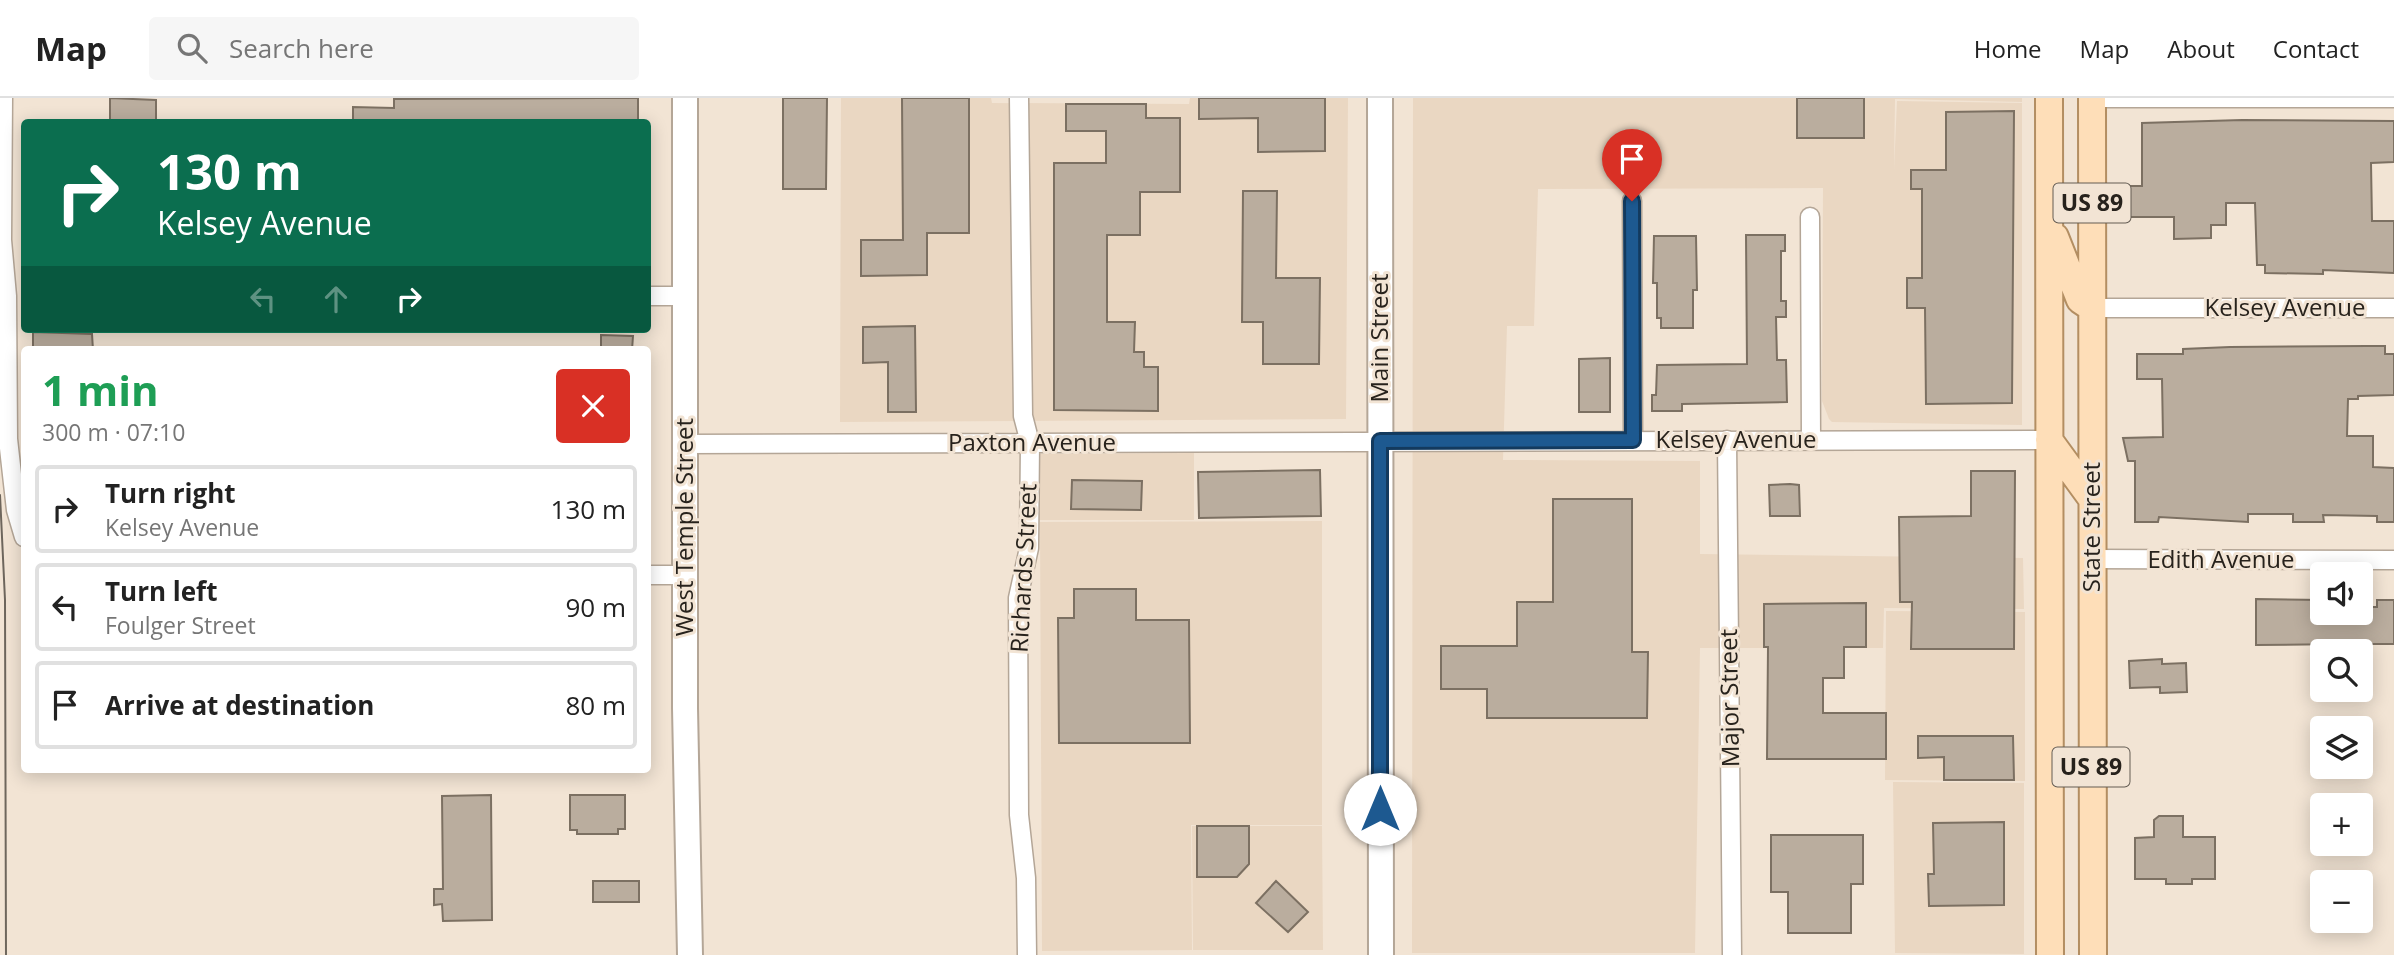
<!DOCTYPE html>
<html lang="en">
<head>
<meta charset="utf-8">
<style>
	:root { --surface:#fff; --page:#f6f6f6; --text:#222; --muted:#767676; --line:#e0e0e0 }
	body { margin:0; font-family:"Open Sans",sans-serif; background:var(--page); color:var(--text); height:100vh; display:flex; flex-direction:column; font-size:26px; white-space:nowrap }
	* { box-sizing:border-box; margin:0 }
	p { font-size:23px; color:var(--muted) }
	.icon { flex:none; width:38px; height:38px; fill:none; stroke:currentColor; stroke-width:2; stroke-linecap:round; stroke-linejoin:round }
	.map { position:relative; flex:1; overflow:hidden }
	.details { position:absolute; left:21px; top:248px; width:630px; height:427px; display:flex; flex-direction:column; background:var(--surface); border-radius:7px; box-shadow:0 4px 18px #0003 }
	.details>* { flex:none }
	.hud { position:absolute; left:21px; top:21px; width:630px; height:214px; border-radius:7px; box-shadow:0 4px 18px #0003; background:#0b6e4f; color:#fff; overflow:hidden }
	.controls { position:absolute; left:2310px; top:464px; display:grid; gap:14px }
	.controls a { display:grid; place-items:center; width:63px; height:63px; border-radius:7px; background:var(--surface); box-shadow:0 4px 18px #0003; font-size:35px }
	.pin { position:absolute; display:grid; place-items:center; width:60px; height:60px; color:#fff; margin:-72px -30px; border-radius:50% 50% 50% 0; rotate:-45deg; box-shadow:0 0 7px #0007 }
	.pin .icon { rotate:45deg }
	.me { position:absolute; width:77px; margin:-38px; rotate:0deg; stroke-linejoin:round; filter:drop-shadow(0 0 5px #0008) }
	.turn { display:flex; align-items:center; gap:24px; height:147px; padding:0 21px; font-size:32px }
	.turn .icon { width:91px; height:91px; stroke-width:2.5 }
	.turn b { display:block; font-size:49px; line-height:60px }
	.lanes { display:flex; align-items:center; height:66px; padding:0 21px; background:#0003; justify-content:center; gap:35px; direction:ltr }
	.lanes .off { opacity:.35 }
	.round { display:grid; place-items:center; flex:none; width:74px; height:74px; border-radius:7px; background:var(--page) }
	.headline { display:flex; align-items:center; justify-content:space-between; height:119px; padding:0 21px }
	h1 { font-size:42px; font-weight:700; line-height:52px; color:#1e9e55 }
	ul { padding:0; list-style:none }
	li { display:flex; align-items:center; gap:21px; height:88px; margin:0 14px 10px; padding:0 7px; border:4px solid var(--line); border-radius:7px }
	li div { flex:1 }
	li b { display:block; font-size:26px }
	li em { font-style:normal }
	header { display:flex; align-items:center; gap:42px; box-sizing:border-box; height:98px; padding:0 35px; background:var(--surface); border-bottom:2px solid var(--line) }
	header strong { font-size:33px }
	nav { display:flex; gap:38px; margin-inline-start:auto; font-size:24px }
	.search { width:490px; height:63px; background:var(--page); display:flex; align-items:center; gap:18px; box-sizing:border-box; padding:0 24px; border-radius:7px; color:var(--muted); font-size:26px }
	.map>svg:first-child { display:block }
	.built { fill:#ead7c2 }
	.building { fill:#baad9e; stroke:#7c7062; stroke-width:2 }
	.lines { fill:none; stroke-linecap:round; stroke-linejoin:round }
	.street-casing { stroke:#b4a697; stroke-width:21 }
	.secondary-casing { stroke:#b4a697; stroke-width:28 }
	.primary-casing { stroke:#b38e62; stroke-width:30 }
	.street { stroke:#fff; stroke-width:18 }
	.secondary { stroke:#fff; stroke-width:24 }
	.primary { stroke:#fedeb8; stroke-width:26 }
	.tram { stroke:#6e665c; stroke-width:2 }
	.route-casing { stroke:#133a5e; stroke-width:18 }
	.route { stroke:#1d5990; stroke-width:12 }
	.labels { text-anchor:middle; stroke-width:6; stroke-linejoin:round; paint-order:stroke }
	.shield { fill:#f2e4d4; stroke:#645c53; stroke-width:2 }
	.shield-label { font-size:23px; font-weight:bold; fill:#27221c }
	.street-label { font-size:24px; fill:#27221c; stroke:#f2e4d4 }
</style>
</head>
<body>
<header>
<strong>Map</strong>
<div class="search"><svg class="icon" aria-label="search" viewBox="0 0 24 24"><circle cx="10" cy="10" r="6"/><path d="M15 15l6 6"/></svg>Search here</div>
<nav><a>Home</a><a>Map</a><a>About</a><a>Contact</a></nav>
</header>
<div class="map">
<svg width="2394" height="857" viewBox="0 0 2394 857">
	<rect width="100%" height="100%" fill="#f2e4d4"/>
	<path class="built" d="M841,0H991L992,5L1189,6L1190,0H1348L1346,321L840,324Z
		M1413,0H2022V4L1895,1L1894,72L1897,3L2022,5V327L1832,324L1829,321L1822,303L1823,90L1538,91L1534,228H1507L1503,362L1700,363V456L2023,460L2024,511L1884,510L1883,550H1700L1695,855H1412Z
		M1194,355V422H1039L1040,356Z
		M1322,423V727H1191L1192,852L1042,853L1040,424Z
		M1886,513L2025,514V683L1885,682Z
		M1893,684L2024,685V856L1895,855Z
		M1192,728H1322L1323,852H1193Z"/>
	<path class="building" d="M110,0L156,2V24H110Z
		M600,0H638V24H353V9L394,10V1Z
		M783,0H827L826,91H783Z
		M902,0H969V135H927V177L861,178V142H903Z
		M1199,0H1325V53L1258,54V20L1199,21Z
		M1797,0H1864V40H1797Z
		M1066,6H1146V20H1180V94H1140V137H1107V224H1135L1134,254H1144V269H1158V313L1054,312V65H1106V33H1066Z
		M2014,13L2012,305L1926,306L1925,210H1907V180H1922V91H1911V72H1946V14Z
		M2242,22L2394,23V64L2371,65L2372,123H2394V175L2323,172V176L2265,175V167H2257L2255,105H2226V127H2211V140L2174,141V119H2122V88H2142V25Z
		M1243,93H1277L1276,180H1320L1319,266H1263V224H1242Z
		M1746,137H1785V153H1781V203H1786V219H1776L1777,262H1786L1787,304L1682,306V313H1652V297H1656L1657,267L1747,266Z
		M1654,138H1696L1697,192H1693V230H1661V220H1657V185H1653Z
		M915,228L916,314H888V264L863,265V229Z
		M33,234L92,236L93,252H33Z
		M601,237L633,238L632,252H601Z
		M2367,248H2385V256H2394V297L2358,298V301H2348L2347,338H2373V369L2394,370V424H2377V418L2323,417L2324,424H2293V416H2248V424L2159,419L2158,424H2135V363H2128L2123,340L2163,339L2162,281H2137V256H2183V251L2230,249Z
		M1610,260V314H1579V261Z
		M1320,372L1321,418L1199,420L1198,374Z
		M1971,373H2015L2014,551H1911L1912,504H1900L1899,419L1971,418Z
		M1072,382L1142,383L1141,412L1071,411Z
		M1790,386L1799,387L1800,418H1770L1769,387Z
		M1553,401H1632V554H1648L1647,620H1487V591H1441V548H1517V504H1553Z
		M1074,491H1136V522H1189L1190,645H1059L1058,520H1074Z
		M2256,501L2322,502V514H2367V509H2377V502H2394V546H2359L2357,553H2342V546L2256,547Z
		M1866,505V549H1844V580H1823V615H1886V661H1767L1768,549H1764V506Z
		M2162,561V566L2186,565L2187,594L2160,595V589L2130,590L2129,563Z
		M1918,638H2013L2014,682H1944V659L1918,660Z
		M491,697L492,822L443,823L442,806L434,807V791H443L442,698Z
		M570,697H625V731H618V736H577V732H570Z
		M2159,718H2183V739H2215V781H2192V786H2166V781H2135V740L2154,739V722Z
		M2004,724V807L1929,808L1928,776H1934L1933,725Z
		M1197,728H1249V766L1237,779H1197Z
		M1771,737H1863V786H1851V835H1788V794H1771Z
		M593,783H639V804H593Z
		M1276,783L1308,814L1288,834L1256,805Z"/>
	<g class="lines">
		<g class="street-casing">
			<path id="street" d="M3,0L2,142L7,198L8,341L16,412L24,439
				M1019,0L1023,318L1030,345L1029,450L1018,500L1019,717L1026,780L1027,857
				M2092,0H2394
				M1632,103L1633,342
				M1810,119L1811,342
				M648,198H685
				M2092,210H2394
				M1727,342L1732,857
				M685,346L2049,342
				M2091,461L2394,462
				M648,477H685"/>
		</g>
		<g class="secondary-casing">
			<path id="secondary" d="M685,0V610L690,857
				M1380,0L1381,857"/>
		</g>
		<g class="primary-casing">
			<path id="primary" d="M2049,0L2050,857
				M2092,0L2093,857
				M2055,139L2080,202L2092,210
				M2049,342L2092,401"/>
		</g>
		<use href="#street" class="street"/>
		<use href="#secondary" class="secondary"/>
		<use href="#primary" class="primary"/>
		<path class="tram" d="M0,397L5,502L6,857"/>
	</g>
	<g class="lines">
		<g class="route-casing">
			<path id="route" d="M1380,711V343L1633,342L1632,103"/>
		</g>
		<use href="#route" class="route"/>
	</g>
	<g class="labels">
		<g class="shield">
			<rect x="2053.5" y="85.5" width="77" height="39" rx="5"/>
			<rect x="2052.5" y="649.5" width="77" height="39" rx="5"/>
		</g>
		<g class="shield-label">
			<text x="2092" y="113">US 89</text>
			<text x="2091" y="677">US 89</text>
		</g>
		<g class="street-label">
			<text x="2285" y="218">Kelsey Avenue</text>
			<text transform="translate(1380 240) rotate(-90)" y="8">Main Street</text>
			<text x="1736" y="350">Kelsey Avenue</text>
			<text x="1032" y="353">Paxton Avenue</text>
			<text transform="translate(685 429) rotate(-90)" y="8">West Temple Street</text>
			<text transform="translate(2092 429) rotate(-90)" y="8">State Street</text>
			<text x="2221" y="470">Edith Avenue</text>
			<text transform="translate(1024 470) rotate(-87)" y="8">Richards Street</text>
			<text transform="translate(1730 600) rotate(-91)" y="8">Major Street</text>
		</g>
	</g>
</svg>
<div class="controls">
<a><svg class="icon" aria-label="sound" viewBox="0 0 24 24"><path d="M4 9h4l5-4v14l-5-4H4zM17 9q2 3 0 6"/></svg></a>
<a><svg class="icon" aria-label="search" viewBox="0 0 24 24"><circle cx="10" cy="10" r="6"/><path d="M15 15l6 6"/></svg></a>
<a><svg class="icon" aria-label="layers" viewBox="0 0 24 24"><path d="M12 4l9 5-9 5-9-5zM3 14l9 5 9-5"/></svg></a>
<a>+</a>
<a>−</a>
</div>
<div class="pin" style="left:1632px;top:103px;background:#d93025"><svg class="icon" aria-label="arrive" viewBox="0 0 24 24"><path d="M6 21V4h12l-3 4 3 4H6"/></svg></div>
<svg class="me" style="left:1380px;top:711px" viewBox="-20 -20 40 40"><circle r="19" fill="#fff"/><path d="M0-13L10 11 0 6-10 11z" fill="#1d5990"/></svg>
<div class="hud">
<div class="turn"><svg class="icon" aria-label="right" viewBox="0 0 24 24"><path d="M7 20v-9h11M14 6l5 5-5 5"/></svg><div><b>130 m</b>Kelsey Avenue</div></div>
<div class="lanes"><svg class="icon off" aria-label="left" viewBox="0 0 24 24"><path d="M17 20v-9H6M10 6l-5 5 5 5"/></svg><svg class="icon off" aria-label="ahead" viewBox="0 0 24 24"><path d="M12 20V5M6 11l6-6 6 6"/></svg><svg class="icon" aria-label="right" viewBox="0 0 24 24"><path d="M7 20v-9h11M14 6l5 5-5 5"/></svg></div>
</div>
<section class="details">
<div class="headline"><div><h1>1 min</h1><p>300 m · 07:10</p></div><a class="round" style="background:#d93025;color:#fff"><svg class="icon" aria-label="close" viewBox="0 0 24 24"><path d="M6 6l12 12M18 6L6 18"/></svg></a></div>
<ul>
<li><svg class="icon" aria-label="right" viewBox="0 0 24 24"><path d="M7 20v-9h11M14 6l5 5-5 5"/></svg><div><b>Turn right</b><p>Kelsey Avenue</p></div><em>130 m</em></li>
<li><svg class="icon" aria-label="left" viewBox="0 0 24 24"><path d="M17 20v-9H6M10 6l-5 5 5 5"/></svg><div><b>Turn left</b><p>Foulger Street</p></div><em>90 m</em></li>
<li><svg class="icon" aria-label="arrive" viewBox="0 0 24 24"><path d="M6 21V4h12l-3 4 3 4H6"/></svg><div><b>Arrive at destination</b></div><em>80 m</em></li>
</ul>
</section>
</div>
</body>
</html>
